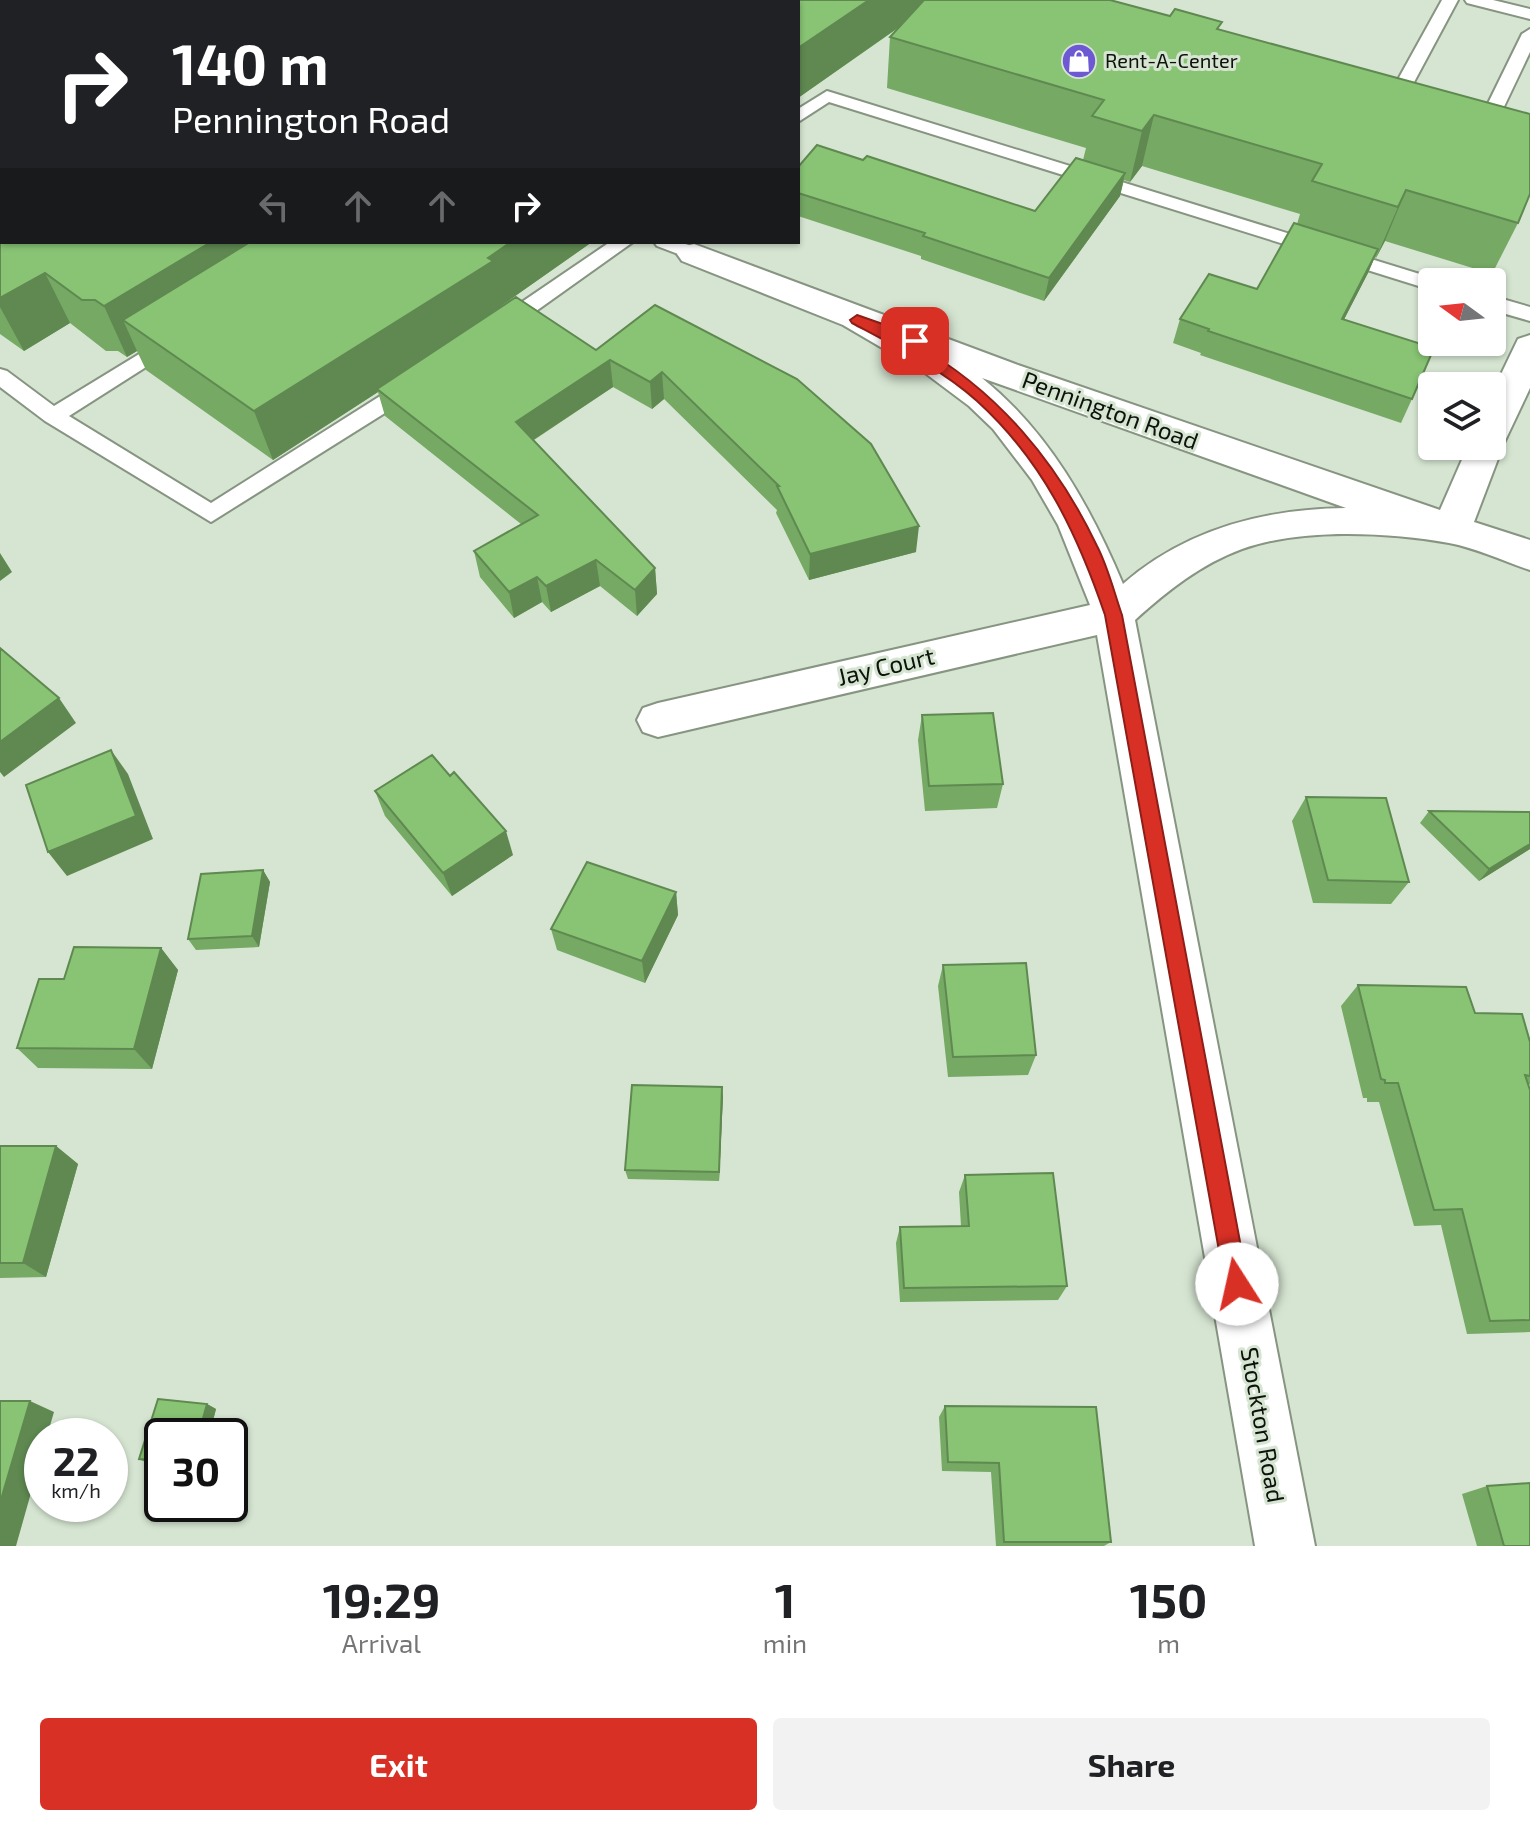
<!DOCTYPE html>
<html lang="en">
<head>
<meta charset="utf-8">
<style>
	:root { --surface:#fff; --page:#f2f2f2; --text:#202124; --muted:#757577; --accent:#d93025 }
	body { margin:0; font-family:"Exo 2",sans-serif; background:var(--page); color:var(--text); height:100vh; display:flex; flex-direction:column; font-size:30px; white-space:nowrap }
	* { box-sizing:border-box; margin:0 }
	p { font-size:26px; color:var(--muted) }
	.icon { flex:none; width:44px; height:44px; fill:none; stroke:currentColor; stroke-width:2; stroke-linecap:round; stroke-linejoin:round }
	.map { position:relative; height:1546px; overflow:hidden }
	.panel { display:flex; flex-direction:column; background:var(--surface); flex:1 }
	.panel>* { flex:none }
	.banner { position:absolute; left:0px; top:0px; width:800px; height:244px; box-shadow:0 2px 6px #0004; background:#202124; color:#fff; overflow:hidden }
	.needle { width:52px; rotate:285deg }
	.controls { position:absolute; left:1418px; top:268px; display:grid; gap:16px }
	.controls a { display:grid; place-items:center; width:88px; height:88px; border-radius:8px; background:var(--surface); box-shadow:0 2px 6px #0004; font-size:40px }
	.speed { position:absolute; left:24px; top:1418px; display:flex; gap:16px; font-size:40px; font-weight:700; text-align:center }
	.speed>* { display:grid; place-content:center; width:104px; height:104px; border-radius:50%; background:var(--surface); box-shadow:0 2px 6px #0004; line-height:1 }
	.speed small { font-size:20px; font-weight:400 }
	.speed .limit { border:4px solid #111; border-radius:12px; background:#fff; color:#111 }
	.pin { position:absolute; display:grid; place-items:center; width:68px; height:68px; color:#fff; margin:-34px; border-radius:16px; box-shadow:0 4px 12px #0006 }
	.me { position:absolute; width:88px; margin:-44px; rotate:350deg; stroke-linejoin:round; filter:drop-shadow(0 0 6px #0008) }
	.turn { display:flex; align-items:center; gap:28px; height:168px; padding:0 40px; font-size:36px }
	.turn .icon { width:104px; height:104px; stroke-width:2.5 }
	.turn b { display:block; font-size:56px; line-height:68px }
	.lanes { display:flex; align-items:center; height:76px; padding:0 40px; background:#0003; justify-content:center; gap:40px; direction:ltr }
	.lanes .off { opacity:.35 }
	.eta { display:flex; justify-content:space-evenly; align-items:center; height:136px; text-align:center }
	.eta b { font-size:48px; font-weight:700; line-height:56px }
	.button { display:flex; gap:16px; margin-top:auto; padding:16px 40px }
	.button a { flex:1; height:92px; border-radius:8px; background:var(--accent); color:#fff; font-size:32px; font-weight:700; line-height:92px; text-align:center }
	.button a+a { background:var(--page); color:var(--text) }
	.map>svg:first-child { display:block }
	.lines { fill:none; stroke-linecap:round; stroke-linejoin:round }
	.service-casing { stroke:#869481; stroke-width:4 }
	.minor-casing { stroke:#869481; stroke-width:4 }
	.service { fill:#fff; fill-rule:evenodd }
	.minor { fill:#fff; fill-rule:evenodd }
	.wall { fill:#75a964 }
	.shaded-wall { fill:#5f8951 }
	.building { fill:#88c474; stroke:#5f8951; stroke-width:2 }
	.route { fill:#d93025; stroke:#8d1f18; stroke-width:2 }
	.labels { text-anchor:middle; stroke-width:6; stroke-linejoin:round; paint-order:stroke }
	.far-poi-label { font-size:20px; fill:#0d120c; stroke:#d6e5d2; text-anchor:start }
	.street-label { font-size:24px; fill:#0d120c; stroke:#d6e5d2 }
</style>
</head>
<body>
<div class="map">
<svg width="1530" height="1546" viewBox="0 0 1530 1546">
	<rect width="100%" height="100%" fill="#d6e5d2"/>
	<g class="lines">
		<g class="service-casing">
			<path id="service" d="M1442,0H1458L1398,112L1389,117L1383,116L1380,112Z
				M1465,0H1493L1530,9V19L1467,3Z
				M1530,29V52L1491,134L1482,139L1476,138L1473,134L1522,34Z
				M827,91L1439,280L1441,282H1432V290L1425,288L829,102L798,122V109Z
				M610,242H633L508,331H494L491,326L494,321Z
				M654,242C672,242 691,241 704,254L694,260L657,246Z
				M1492,296L1530,307V321L1492,310Z
				M172,334L179,336L182,341L179,346L69,416L211,503L404,381H420L423,386L420,391L211,522L45,421L0,387V369L7,371L54,406Z"/>
		</g>
		<g class="minor-casing">
			<path id="minor" d="M694,244L1018,365L1440,510L1468,446H1492V393L1518,339L1530,335V388L1504,443L1474,522L1530,540V570C1503,561 1476,548 1449,543C1388,532 1300,528 1242,549C1201,564 1167,591 1135,620L1315,1546H1255L1097,635L658,737L643,732L637,720L643,708L658,703L1090,605L1058,525L1032,480L993,429L969,406L925,373L843,325L682,261L677,254L682,247ZM982,378L1346,508C1264,509 1186,529 1123,584C1090,506 1049,432 982,378Z"/>
		</g>
		<use href="#service" class="service"/>
		<use href="#minor" class="minor"/>
	</g>
	<path class="wall" d="M0,0L2,242H592L501,306V307L596,350L655,305L916,552L809,580L776,513L777,510L664,399L652,409L613,387L534,440L655,568L657,594L637,616L600,586L551,612L542,602L514,618L480,577L474,551L521,524L385,416L378,392L273,460L146,370L137,351L127,357L118,351H106L70,323L24,351L0,334Z
		M798,2L1220,30L1518,223L1492,274L1385,241L1376,258L1375,257L1368,273L1344,319L1412,399L1401,423L1200,355L1201,353L1173,343L1180,319L1257,289L1297,224L1300,214L1142,166L1130,182L1124,180L1120,196L1044,301L921,259V256L798,216V167L1035,211L1083,160L1086,148L887,88L890,37L901,26L798,98Z
		M922,715L1003,784L997,808L925,811L918,740Z
		M375,791L513,855L452,896L385,816Z
		M1306,797L1409,882L1391,904L1313,903L1292,821Z
		M1429,811L1530,849L1479,881L1420,823Z
		M263,870L270,882L259,947L196,950L188,939Z
		M676,892L678,915L645,983L557,950L551,929Z
		M161,948L178,970L152,1069L38,1068L17,1048L64,979Z
		M943,965L1036,1055L1028,1075L948,1077L938,986Z
		M1358,985L1475,1013L1530,1042V1084L1528,1086L1530,1090V1332L1467,1334L1441,1225L1414,1226L1379,1102H1367V1098H1363L1341,1006Z
		M723,1096L719,1181L628,1179L625,1170Z
		M0,1146H56L78,1164L46,1277L0,1278Z
		M965,1175L1067,1286L1058,1300L900,1302L896,1243L900,1227L961,1226L959,1192Z
		M158,1399L207,1404L216,1409L209,1436H162V1465L150,1464L139,1459Z
		M945,1406L1111,1542L1104,1546H996L991,1472L942,1471L939,1417Z
		M1487,1486L1530,1546H1477L1462,1494Z"/>
	<path class="shaded-wall" d="M869,0H934L933,3L798,98V48Z
		M1154,115L1142,166L1130,182L1142,131Z
		M1125,173L1120,196L1044,301L1049,278Z
		M1406,190L1385,241L1376,258L1398,207Z
		M211,242H311L123,320L137,351L127,357L104,306Z
		M511,242H592L501,306L502,312L377,389L378,392L273,460L254,411Z
		M1378,249L1368,273L1332,343L1342,319Z
		M45,273L70,323L24,351L0,307V298Z
		M610,360L613,387L521,448L516,422Z
		M662,372L664,399L652,409L650,382Z
		M919,526L916,552L809,580L810,554Z
		M0,553L12,572L0,581Z
		M596,560L600,586L551,612L546,586Z
		M655,568L657,594L637,616L635,590Z
		M537,577L542,602L514,618L509,592Z
		M59,698L76,723L4,777L0,772V742Z
		M111,750L128,774L153,839L67,876L48,852Z
		M506,831L513,855L452,896L443,873Z
		M1530,844V849L1479,881L1489,869Z
		M263,870L270,882L259,947L252,936Z
		M676,892L678,915L645,983L642,961Z
		M161,948L178,970L152,1069L134,1049Z
		M722,1087L723,1096L719,1181V1172Z
		M56,1146L78,1164L46,1277L23,1263Z
		M30,1401L54,1412L47,1436H42V1454L16,1546H0V1503Z
		M207,1404L216,1409L209,1436H198Z"/>
	<path class="building" d="M0,0H139L143,2H2V242H211L104,306L95,300H82L45,273L0,298Z
		M645,0H869L798,48V2H641Z
		M924,0H1110L1170,16L1175,9L1222,22L1217,29L1530,114V194L1518,223L1406,190L1398,207L1312,181L1322,164L1154,115L1142,131L1092,116L1104,100L890,37Z
		M817,145L863,160L867,156L1035,211L1076,158L1125,173L1049,278L923,236L925,233L798,193V167Z
		M1294,223L1378,249L1342,319L1434,348L1412,399L1208,331L1209,329L1180,319L1209,274L1257,289Z
		M250,242H511L488,258L493,261L254,411L123,320Z
		M516,297L596,350L655,305L797,379L871,444L919,526L810,554L777,486H779L662,372L650,382L610,360L516,422L655,568L635,590L596,560L546,586L537,577L509,592L474,551L538,515L377,389Z
		M0,648L59,698L0,742Z
		M993,713L1003,784L929,786L922,715Z
		M111,750L136,816L48,852L26,785Z
		M432,755L450,776L454,772L506,831L443,873L375,791Z
		M1306,797L1386,798L1409,882L1328,880Z
		M1429,811L1530,812V844L1489,869Z
		M587,862L676,892L642,961L551,929Z
		M263,870L252,936L188,939L201,874Z
		M74,947L161,948L134,1049L17,1048L39,979H64Z
		M1026,963L1036,1055L953,1057L943,965Z
		M1358,985L1466,987L1475,1013L1522,1014L1530,1042V1076L1525,1075L1530,1090V1320L1490,1321L1462,1209L1434,1210L1398,1083H1385V1080L1381,1079Z
		M632,1085L722,1087L719,1172L625,1170Z
		M0,1146H56L23,1263H0Z
		M1053,1173L1067,1286L904,1288L900,1227L969,1226L965,1175Z
		M158,1399L207,1404L198,1436H162V1461L139,1459Z
		M0,1401H30L0,1503Z
		M945,1406L1096,1407L1111,1542H1004L999,1463L948,1462Z
		M1530,1483V1546H1504L1487,1486Z"/>
	<path class="route" d="M857,315L920,337L922,341L916,345C997,390 1057,462 1097,546C1108,567 1114,592 1122,615L1248,1284L1245,1292L1237,1296L1229,1292L1225,1284L1105,615C1077,533 1043,461 977,401C941,369 895,346 852,323L850,320Z"/>
	<defs>
		<g id="shop-disc" transform="scale(1.8)"><circle r="9.5" fill="#6c59d3" stroke="#d6e5d2"/><path d="M-5-2.5h2.3a2.7 3.5 0 0 1 5.4 0H5L5.5 6h-11ZM-1.5-2.5h3a1.5 2.3 0 0 0-3 0Z" fill="#fff"/></g>
	</defs>
	<g fill-rule="evenodd">
		<use href="#shop-disc" x="1079" y="61"/>
	</g>
	<g class="labels">
		<g class="far-poi-label">
			<text x="1105" y="68">Rent-A-Center</text>
		</g>
		<g class="street-label">
			<text transform="translate(1110 411) rotate(20)" y="8">Pennington Road</text>
			<text transform="translate(886 667) rotate(-13)" y="8">Jay Court</text>
			<text transform="translate(1262 1425) rotate(80)" y="8">Stockton Road</text>
		</g>
	</g>
</svg>
<div class="controls">
<a><svg class="needle" viewBox="-14 -14 28 28"><path d="M0-13l5 13h-10z" fill="#e53935"/><path d="M0 13l5-13h-10z" fill="#757577"/></svg></a>
<a><svg class="icon" aria-label="layers" viewBox="0 0 24 24"><path d="M12 4l9 5-9 5-9-5zM3 14l9 5 9-5"/></svg></a>
</div>
<div class="speed"><div>22<small>km/h</small></div><div class="limit">30</div></div>
<div class="pin" style="left:915px;top:341px;background:#d93025"><svg class="icon" aria-label="arrive" viewBox="0 0 24 24"><path d="M6 21V4h12l-3 4 3 4H6"/></svg></div>
<svg class="me" style="left:1237px;top:1284px" viewBox="-20 -20 40 40"><circle r="19" fill="#fff"/><path d="M0-13L10 11 0 6-10 11z" fill="#d93025"/></svg>
<div class="banner">
<div class="turn"><svg class="icon" aria-label="right" viewBox="0 0 24 24"><path d="M7 20v-9h11M14 6l5 5-5 5"/></svg><div><b>140 m</b>Pennington Road</div></div>
<div class="lanes"><svg class="icon off" aria-label="left" viewBox="0 0 24 24"><path d="M17 20v-9H6M10 6l-5 5 5 5"/></svg><svg class="icon off" aria-label="ahead" viewBox="0 0 24 24"><path d="M12 20V5M6 11l6-6 6 6"/></svg><svg class="icon off" aria-label="ahead" viewBox="0 0 24 24"><path d="M12 20V5M6 11l6-6 6 6"/></svg><svg class="icon" aria-label="right" viewBox="0 0 24 24"><path d="M7 20v-9h11M14 6l5 5-5 5"/></svg></div>
</div>
</div>
<section class="panel">
<div class="eta">
<div><b>19:29</b><p>Arrival</p></div>
<div><b>1</b><p>min</p></div>
<div><b>150</b><p>m</p></div>
</div>
<div class="button"><a>Exit</a><a>Share</a></div>
</section>
</body>
</html>
